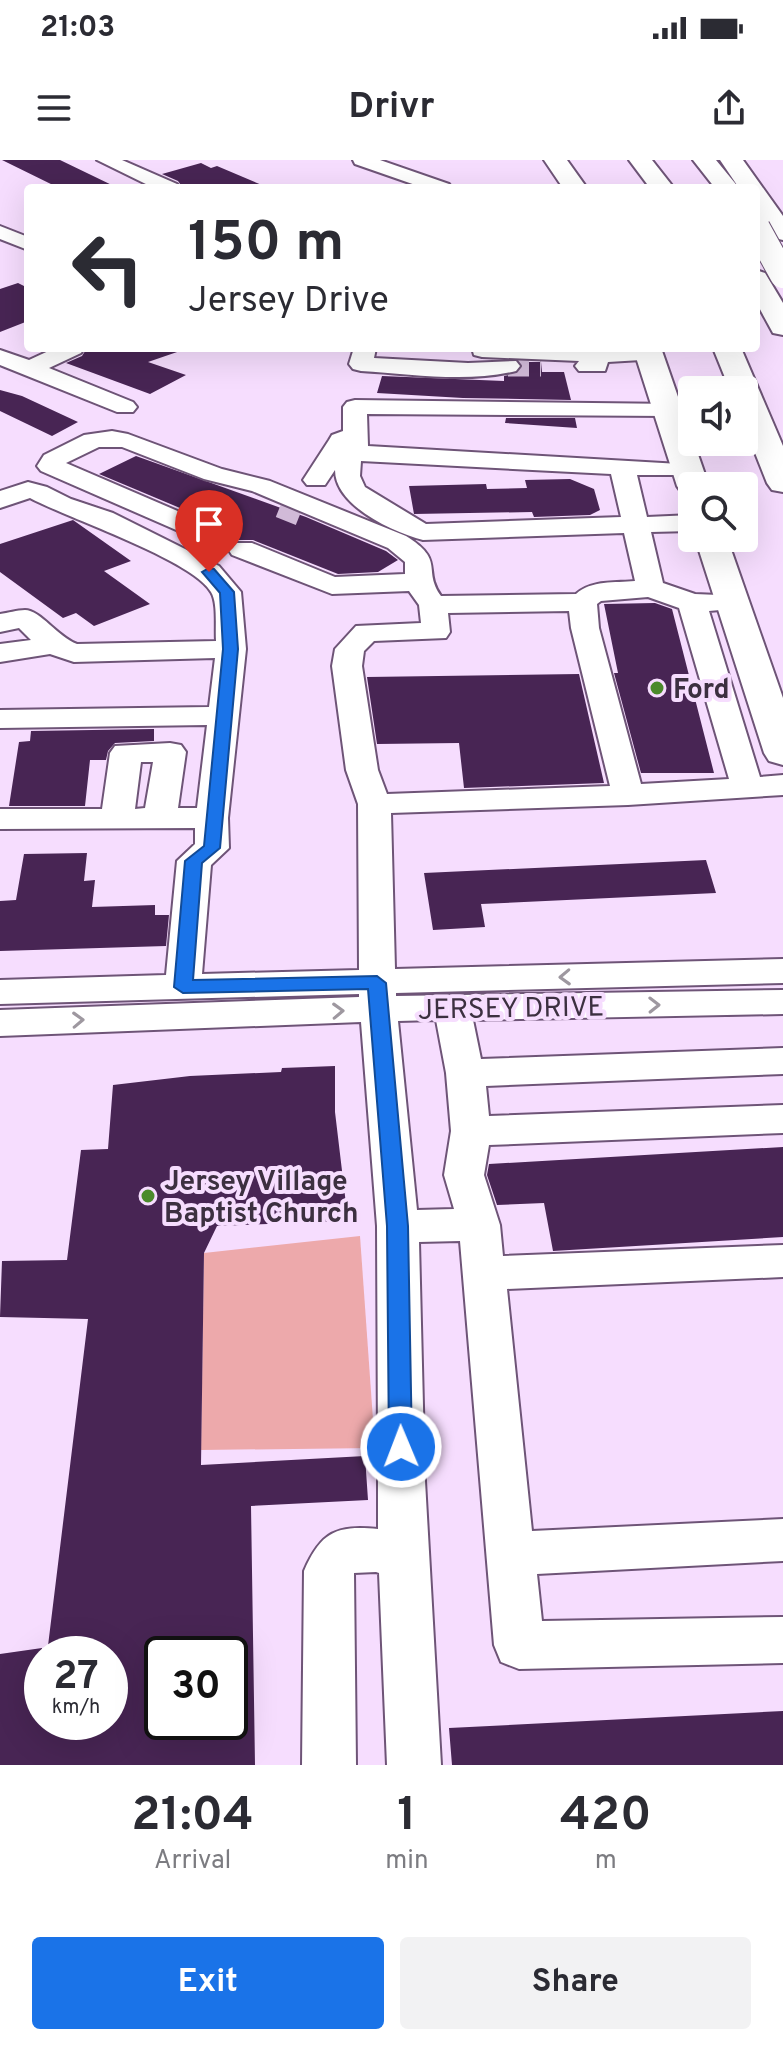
<!DOCTYPE html>
<html lang="en">
<head>
<meta charset="utf-8">
<style>
	:root { --surface:#fff; --page:#f2f2f3; --text:#2b2b33; --muted:#7c7c81; --accent:#1a73e8 }
	body { margin:0; font-family:Overpass,sans-serif; background:var(--page); color:var(--text); height:100vh; display:flex; flex-direction:column; font-size:30px; white-space:nowrap }
	* { box-sizing:border-box; margin:0 }
	p { font-size:26px; color:var(--muted) }
	.icon { flex:none; width:44px; height:44px; fill:none; stroke:currentColor; stroke-width:2; stroke-linecap:round; stroke-linejoin:round }
	.map { position:relative; height:1605px; overflow:hidden }
	.details { display:flex; flex-direction:column; background:var(--surface); flex:1 }
	.details>* { flex:none }
	.top-card { position:absolute; left:24px; top:24px; width:736px; height:168px; border-radius:8px; box-shadow:0 8px 32px #0002; background:#fff; color:var(--text); overflow:hidden }
	.controls { position:absolute; left:678px; top:216px; display:grid; gap:16px }
	.controls a { display:grid; place-items:center; width:80px; height:80px; border-radius:8px; background:var(--surface); box-shadow:0 8px 32px #0002; font-size:40px }
	.speed { position:absolute; left:24px; top:1476px; display:flex; gap:16px; font-size:40px; font-weight:700; text-align:center }
	.speed>* { display:grid; place-content:center; width:104px; height:104px; border-radius:50%; background:var(--surface); box-shadow:0 8px 32px #0002; line-height:1 }
	.speed small { font-size:20px; font-weight:400 }
	.speed .limit { border:4px solid #111; border-radius:12px; background:#fff; color:#111 }
	.pin { position:absolute; display:grid; place-items:center; width:68px; height:68px; color:#fff; margin:-82px -34px; border-radius:50% 50% 50% 0; rotate:-45deg; box-shadow:0 0 8px #0007 }
	.pin .icon { rotate:45deg }
	.me { position:absolute; width:88px; margin:-44px; rotate:359deg; stroke-linejoin:round; filter:drop-shadow(0 0 6px #0008) }
	.turn { display:flex; align-items:center; gap:28px; height:168px; padding:0 32px; font-size:36px }
	.turn .icon { width:104px; height:104px; stroke-width:2.5 }
	.turn b { display:block; font-size:56px; line-height:68px }
	.eta { display:flex; justify-content:space-evenly; align-items:center; height:136px; text-align:center }
	.eta b { font-size:48px; font-weight:700; line-height:56px }
	.primary-button { display:flex; gap:16px; margin-top:auto; padding:16px 32px }
	.primary-button a { flex:1; height:92px; border-radius:8px; background:var(--accent); color:#fff; font-size:32px; font-weight:700; line-height:92px; text-align:center }
	.primary-button a+a { background:var(--page); color:var(--text) }
	.status { display:flex; justify-content:space-between; align-items:center; height:56px; padding:0 40px; background:var(--surface); direction:ltr }
	.status svg { height:22px; fill:currentColor }
	header { display:flex; justify-content:space-between; align-items:center; height:104px; padding:0 32px; background:var(--surface); font-size:36px; font-weight:700 }
	.map>svg:first-child { display:block }
	.green { fill:#eda9ab }
	.building { fill:#482554; fill-rule:evenodd }
	.lines { fill:none; stroke-linecap:round; stroke-linejoin:round }
	.minor-tunnel-far1 { stroke:#d1bad8; stroke-width:21; stroke-dasharray:21 11; stroke-linecap:butt }
	.minor-tunnel { stroke:#d1bad8; stroke-width:28; stroke-dasharray:28 14; stroke-linecap:butt }
	.minor-casing { stroke:#6e5477; stroke-width:4 }
	.major-casing { stroke:#6e5477; stroke-width:4 }
	.highway-casing { stroke:#6e5477; stroke-width:4 }
	.minor { fill:#fff; fill-rule:evenodd }
	.major { fill:#fff; fill-rule:evenodd }
	.highway { fill:#fff; fill-rule:evenodd }
	.highway-bridge-casing { stroke:#6e5477; stroke-width:28; stroke-linecap:butt }
	.highway-bridge { stroke:#fff; stroke-width:26 }
	.oneway { stroke:#9e98a0 }
	.route { fill:#1a73e8; stroke:#114b97; stroke-width:2 }
	.poi-dot { fill:#4b8a2b; stroke:#f6ddfe; stroke-width:3 }
	.labels { text-anchor:middle; stroke-width:8; stroke-linejoin:round; paint-order:stroke }
	.poi-label { font-size:28px; font-weight:bold; fill:#3c3040; stroke:#f6ddfe; text-anchor:start }
	.street-label { font-size:28px; fill:#3c3040; stroke:#f6ddfe }
</style>
</head>
<body>
<div class="status"><b>21:03</b><svg viewBox="0 0 49 12"><path d="M0 12V9h3v3zM5 12V6h3v6zM10 12V3h3v9zM15 12V0h3v12zM26 1h20v11H26zM47 4h2v5h-2z"/></svg></div>
<header><svg class="icon" aria-label="menu" viewBox="0 0 24 24"><path d="M4 6h16M4 12h16M4 18h16"/></svg>Drivr<svg class="icon" aria-label="share" viewBox="0 0 24 24"><path d="M12 15V3M7 8l5-5 5 5M5 13v7h14v-7"/></svg></header>
<div class="map">
<svg width="783" height="1605" viewBox="0 0 783 1605">
	<rect width="100%" height="100%" fill="#f6ddfe"/>
	<path class="green" d="M360,1076L375,1288L201,1290L204,1093Z"/>
	<path class="building" d="M2,0H60L118,28H59Z
		M201,3L211,8L217,6L269,28H183L178,21L162,14Z
		M18,123L28,128V161L0,172V129Z
		M87,188H180V191L148,202L186,215L150,234L66,203L82,196Z
		M520,202H541L542,212H564L571,240L463,238L377,233L382,216L504,221V216L518,213L523,206Z
		M0,230L22,236L78,262L52,276L0,251Z
		M506,258H575L577,268L505,263Z
		M136,296L306,357L386,391L398,400L378,412L338,414L253,380H232L226,387L230,379L227,371L230,369L99,314Z
		M570,319L594,329L600,350L590,355L534,357L532,352L414,354L409,326L486,324L487,329L527,328L525,320Z
		M73,360L131,401L104,411L150,444L94,466L76,453L63,458L0,412V384Z
		M655,443L672,449L714,613H641L614,513H618L604,444Z
		M579,514L604,623L464,628L459,583L377,584L367,517Z
		M154,569V581L115,583L108,591L106,600H90L85,646H9L19,582L30,581L31,571Z
		M87,693L84,721L95,720L92,747L155,745V755H169L166,786L0,791V741L16,740L24,694Z
		M706,700L716,733L481,744L485,767L433,770L424,713Z
		M335,906V952L348,1061L217,1066L204,1093L201,1305L365,1296L368,1340L251,1346L255,1605H0V1494L42,1488V1562H110V1494H47L88,1159L0,1157L2,1101L67,1100L81,990L108,989L113,925L190,916L281,912L282,908ZM162,1494H230V1562H162Z
		M783,987V1077L553,1091L544,1043L497,1045L487,1015L489,1004Z
		M783,1551V1605H452L449,1568Z"/>
	<g class="lines">
		<path class="minor-tunnel-far1" d="M508,206H541"/>
		<path class="minor-tunnel" d="M281,344L301,352"/>
		<g class="minor-casing">
			<path id="minor" d="M97,0H122L177,24L180,28H154Z
				M353,0H380L449,24L452,28H424L355,4Z
				M0,66L28,77V90L0,79Z
				M55,188H84L81,193L49,208L133,242L137,247L133,252H117L0,205V190L29,200Z
				M354,188H376L374,198L468,203L516,201L520,206L516,211C467,223 411,214 361,211L353,209L349,204Z
				M472,188H653L661,194L658,199L608,202L605,211H579L575,206L579,201L482,197L474,195Z
				M355,240L677,244L681,249L677,254L669,256L367,254L368,286L697,305L701,310L697,315H637L647,357L692,355V371L651,372L663,423L695,434L742,436L746,442L742,448L709,451L760,617L783,615V635L628,645L391,653L395,809L783,799V823L396,833V836L783,830V854L473,860L481,899L783,888V914L486,926L489,956L783,945V973L489,985L484,1015L500,1065L503,1096L783,1085V1117L507,1129L532,1371L783,1359V1401L537,1414L542,1461L783,1457V1503L519,1509L501,1502L494,1485L460,1081L419,1082L424,1287L420,1295L424,1303L441,1605H387L379,1413L376,1412L354,1413L356,1605H302L304,1411C321,1372 336,1365 378,1369V1303L382,1295L378,1287L377,1066L361,862L0,876V850L359,837V834L0,844V820L166,815L177,701L195,684V668L0,669V649H102L110,593L115,586L170,583L181,585L186,592L178,648H197L207,565L0,568V550L209,547L215,498L74,502L50,494L0,502V484L31,480L19,468L0,472V454C8,453 17,450 25,450C40,450 58,477 77,484L216,481C215,467 218,443 211,432C193,400 67,358 30,338L0,348V331L28,322L47,327L71,339L113,353L219,406L241,432L246,489L228,658L229,688L211,705L202,814L359,810L358,644L346,610L332,506L335,489L356,466L421,463L419,445L409,431L332,434L232,395L228,389L232,383H252L335,417L405,414V402L388,388L252,331L204,319L122,287H99L66,303L224,371L228,377L224,383H206L41,311L37,306L44,295L84,275L112,271L128,274L222,309L270,321L406,376C446,401 422,409 441,436L576,434C591,420 615,423 635,421L624,373L423,380C393,372 335,346 335,310L325,325H307L303,320L329,280L332,275L343,271V247L347,242ZM361,301L611,314L621,357L426,364L365,327L360,316ZM648,437L679,448L729,619L641,624L599,468L597,444L601,441ZM569,451L571,468L610,626L387,634L378,610L362,506L364,491L374,481L446,478L450,472L448,453ZM141,602H153L145,648L135,649ZM436,860L446,913L451,971L444,1015L454,1049L417,1050L398,861Z"/>
		</g>
		<g class="major-casing">
			<path id="major" d="M544,0H567L587,28H563Z
				M720,0H743L783,56V80L774,78L756,52V28H739Z
				M633,188H661L709,326H692V335L682,333L677,326Z
				M695,378H727L783,538V605L769,601L764,593Z"/>
		</g>
		<g class="highway-casing">
			<path id="highway" d="M629,0H652L674,28H650Z
				M693,0H716L739,28H715Z
				M756,110L765,113L783,143V175L773,173L756,142Z
				M713,188H741L783,286V332L772,330L767,323L744,265V230H730Z"/>
		</g>
		<use href="#minor" class="minor"/>
		<use href="#major" class="major"/>
		<use href="#highway" class="highway"/>
		<g class="highway-bridge-casing">
			<path id="highway-bridge" d="M757,68L783,115"/>
		</g>
		<use href="#highway-bridge" class="highway-bridge"/>
	</g>
	<defs><path id="oneway-chevron" d="M-2-3.5L2.5 0L-2 3.5" fill="none" stroke-width="1.6" stroke-linecap="round" stroke-linejoin="round" transform="scale(2)"/></defs>
	<g class="oneway">
		<use href="#oneway-chevron" transform="translate(565 817) rotate(178)"/>
		<use href="#oneway-chevron" transform="translate(654 845) rotate(-1)"/>
		<use href="#oneway-chevron" transform="translate(338 851) rotate(-2)"/>
		<use href="#oneway-chevron" transform="translate(78 860) rotate(-2)"/>
	</g>
	<path class="route" d="M209,408L214,409L234,432L238,489L220,688L202,703L193,820L377,816L386,823L408,1066L412,1287L409,1294L401,1297L392,1294L389,1287L387,1066L368,829L183,833L174,827L185,701L204,686L223,489L220,433L202,412Z"/>
	<g class="poi-dot">
		<circle cx="657" cy="528" r="8"/>
		<circle cx="148" cy="1036" r="8"/>
	</g>
	<g class="labels">
		<g class="poi-label">
			<text x="673" y="538">Ford</text>
			<text x="164" y="1030">Jersey Village<tspan x="164" dy="32">Baptist Church</tspan></text>
		</g>
		<g class="street-label">
			<text transform="translate(511 847) rotate(-1)" y="10">JERSEY DRIVE</text>
		</g>
	</g>
</svg>
<div class="controls">
<a><svg class="icon" aria-label="sound" viewBox="0 0 24 24"><path d="M4 9h4l5-4v14l-5-4H4zM17 9q2 3 0 6"/></svg></a>
<a><svg class="icon" aria-label="search" viewBox="0 0 24 24"><circle cx="10" cy="10" r="6"/><path d="M15 15l6 6"/></svg></a>
</div>
<div class="speed"><div>27<small>km/h</small></div><div class="limit">30</div></div>
<div class="pin" style="left:209px;top:412px;background:#d93025"><svg class="icon" aria-label="arrive" viewBox="0 0 24 24"><path d="M6 21V4h12l-3 4 3 4H6"/></svg></div>
<svg class="me" style="left:401px;top:1287px" viewBox="-20 -20 40 40"><circle r="17" fill="#1a73e8" stroke="#fff" stroke-width="3"/><path d="M0-11L8 9 0 5-8 9z" fill="#fff"/></svg>
<div class="top-card">
<div class="turn"><svg class="icon" aria-label="left" viewBox="0 0 24 24"><path d="M17 20v-9H6M10 6l-5 5 5 5"/></svg><div><b>150 m</b>Jersey Drive</div></div>
</div>
</div>
<section class="details">
<div class="eta">
<div><b>21:04</b><p>Arrival</p></div>
<div><b>1</b><p>min</p></div>
<div><b>420</b><p>m</p></div>
</div>
<div class="primary-button"><a>Exit</a><a>Share</a></div>
</section>
</body>
</html>
